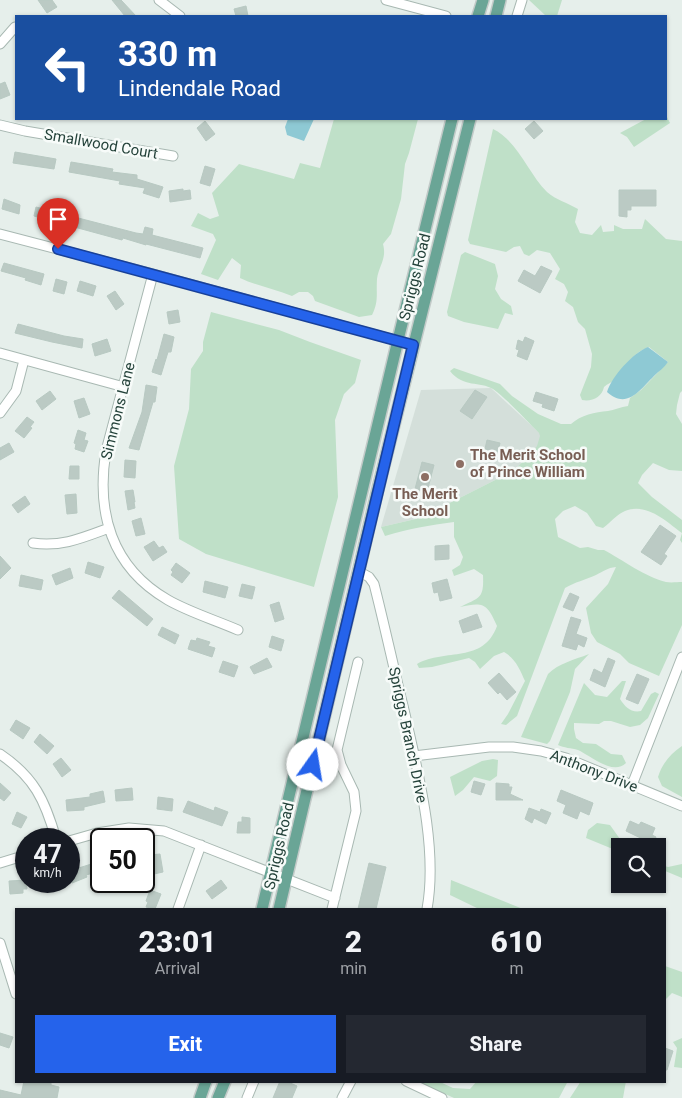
<!DOCTYPE html>
<html lang="en">
<head>
<meta charset="utf-8">
<style>
	:root { --surface:#171b24; --page:#242831; --text:#f1f3f6; --muted:#9ea1a6; --accent:#2563eb }
	body { margin:0; font-family:Roboto,sans-serif; background:var(--page); color:var(--text); height:100vh; display:flex; flex-direction:column; font-size:19px; white-space:nowrap }
	* { box-sizing:border-box; margin:0 }
	p { font-size:16px; color:var(--muted) }
	.icon { flex:none; width:28px; height:28px; fill:none; stroke:currentColor; stroke-width:2; stroke-linecap:round; stroke-linejoin:round }
	.map { position:relative; flex:1; overflow:hidden }
	.sheet { position:absolute; left:15px; top:908px; width:651px; height:175px; display:flex; flex-direction:column; background:var(--surface); border-radius:0px; box-shadow:0 1px 4px #0004 }
	.sheet>* { flex:none }
	.guide { position:absolute; left:15px; top:15px; width:652px; height:105px; border-radius:0px; box-shadow:0 1px 4px #0004; background:#1a4fa0; color:#fff; overflow:hidden }
	.tools { position:absolute; left:611px; top:838px; display:grid; gap:10px }
	.tools a { display:grid; place-items:center; width:55px; height:55px; border-radius:0px; background:var(--surface); box-shadow:0 1px 4px #0004; font-size:25px }
	.speed { position:absolute; left:15px; top:828px; display:flex; gap:10px; font-size:25px; font-weight:700; text-align:center }
	.speed>* { display:grid; place-content:center; width:65px; height:65px; border-radius:50%; background:var(--surface); box-shadow:0 1px 4px #0004; line-height:1 }
	.speed small { font-size:12px; font-weight:400 }
	.speed .limit { border:2px solid #111; border-radius:8px; background:#fff; color:#111 }
	.pin { position:absolute; display:grid; place-items:center; width:42px; height:42px; color:#fff; margin:-51px -21px; border-radius:50% 50% 50% 0; rotate:-45deg; box-shadow:0 0 5px #0007 }
	.pin .icon { rotate:45deg }
	.me { position:absolute; width:55px; margin:-28px; rotate:13deg; stroke-linejoin:round; filter:drop-shadow(0 0 4px #0008) }
	.turn { display:flex; align-items:center; gap:18px; height:105px; padding:0 20px; font-size:22px }
	.turn .icon { width:65px; height:65px; stroke-width:2.5 }
	.turn b { display:block; font-size:35px; line-height:42px }
	.eta { display:flex; justify-content:space-evenly; align-items:center; height:85px; text-align:center }
	.eta b { font-size:30px; font-weight:800; line-height:35px }
	.button { display:flex; gap:10px; margin-top:auto; padding:10px 20px }
	.button a { flex:1; height:58px; border-radius:0px; background:var(--accent); color:#fff; font-size:20px; font-weight:800; line-height:58px; text-align:center }
	.button a+a { background:var(--page); color:var(--text) }
	.map>svg:first-child { display:block }
	.built { fill:#d4dfda }
	.green { fill:#bfe0c8 }
	.water { fill:#8ec9d4 }
	.building { fill:#bbcac4; stroke:#b8c9c2 }
	.lines { fill:none; stroke-linecap:round; stroke-linejoin:round }
	.minor-casing { stroke:#a8b8b2; stroke-width:11 }
	.major-casing { stroke:#c2cac8; stroke-width:14 }
	.minor { stroke:#fff; stroke-width:9 }
	.major { stroke:#6aa596; stroke-width:11 }
	.route-casing { stroke:#184099; stroke-width:12 }
	.route { stroke:#2563eb; stroke-width:9 }
	.education-dot { fill:#8d6e63; stroke:#f7fbf9; stroke-width:2 }
	.labels { text-anchor:middle; stroke-width:5; stroke-linejoin:round; paint-order:stroke }
	.street-label { font-size:15px; fill:#24423a; stroke:#f7fbf9 }
	.education-label { font-size:15px; font-weight:bold; fill:#785e54; stroke:#f7fbf9; text-anchor:start }
</style>
</head>
<body>
<div class="map">
<svg width="682" height="1098" viewBox="0 0 682 1098">
	<rect width="100%" height="100%" fill="#e6efeb"/>
	<path class="built" d="M491,388L547,440L513,471L420,518L381,527L421,390Z"/>
	<path class="green" d="M529,0H562L557,16H546Z
		M666,115L670,123L634,147L627,137L620,133L646,119H666Z
		M334,119H418L409,153L405,164L401,199L391,234L383,244C387,259 379,265 377,279C376,294 379,301 372,315L359,317L315,301L313,296L308,292H299L292,296C275,289 257,286 240,278L241,265L232,258L218,280L201,274L216,240L213,234L191,226L198,213L210,219L219,216L212,193L239,164L294,179L300,163L320,168Z
		M493,129C518,141 528,173 547,192C556,200 568,203 578,209L575,222L580,233L592,235L601,225L603,232L614,231V225L623,229H642L645,219L666,239L682,241V391L680,393L677,405L676,414L682,424V471L669,470L653,463L642,475L638,483L652,497L682,520V543L680,540L682,533C666,521 646,502 625,511C617,514 610,523 603,528L596,526L587,513L575,506L563,511L555,519L558,537L580,548L588,547L598,550H604C621,559 647,578 666,582C671,583 677,582 682,582V625L659,676L629,663L620,654L597,642L591,633L586,608L608,584L616,567C607,568 604,571 596,575C585,580 575,582 565,588L517,716L506,725L501,724L508,714L525,681C520,670 516,659 504,652L494,656L480,669L475,662L469,658L432,667L419,668L417,664C446,648 483,664 497,626C487,603 483,602 460,607C480,597 484,599 483,575L474,569L454,576L452,570L460,565L463,557L454,537V522C430,525 408,529 385,536L381,527L420,518L513,471L529,456L537,446L540,436L539,433C526,420 507,399 493,389C480,381 463,388 450,371L454,368L500,384L512,396L538,414L561,424H571C581,415 595,412 608,411C614,410 621,407 628,406L630,398L641,390L668,362L649,347C631,353 626,368 614,380C611,383 607,384 604,387C602,397 592,402 582,400L580,395L591,367L592,354L585,329L578,322L573,307L565,301L568,292L564,284L555,279L560,269L550,253L537,250L529,256L524,254L520,246L514,247L506,252L470,244L468,240Z
		M465,252L495,264L498,276L495,289L501,299L511,306L513,315L505,313L498,329L464,322L448,316L447,312L461,255Z
		M211,312L279,330L310,342L361,360L355,383L344,394L335,420L338,497L314,587L206,554L179,539L174,466L189,409L191,369L203,351V342Z
		M589,654L575,669L570,692L550,741L547,744L521,737L548,674C559,663 574,660 589,654Z
		M622,681H626L620,699C625,707 631,713 641,711L651,694L655,692L659,694L648,718L640,725L630,727L611,721H604L599,724L574,723V729L576,738L583,743L596,744L611,754L622,755L626,763C613,776 591,756 578,750C571,748 564,748 558,745L584,683L595,695L607,697Z
		M682,746V797L662,786L658,777C662,764 670,754 682,746Z
		M493,759L498,760L497,776L490,781L474,777L463,790L455,796L450,777L482,761Z
		M597,823L610,825L620,839L628,846H620V852L586,838L588,830Z
		M658,864L668,867L682,864V878L658,868Z
		M451,880L523,909H479L450,895Z
		M665,966L682,972V997L672,993L665,1000Z
		M682,1038V1068L674,1067L677,1048L673,1042Z
		M417,1081H438L453,1088L470,1089L477,1081H568L559,1098H454Z
		M581,1081H626L623,1098H570Z"/>
	<path class="water" d="M288,119H314L304,141L287,135L285,127Z
		M648,347L668,362C664,368 659,371 654,376C640,390 627,410 607,392C612,376 633,353 648,347Z"/>
	<path class="building" d="M38,0H52L57,7L47,13Z
		M112,0H121L136,16H125Z
		M246,6L248,16H236L234,9Z
		M5,82L10,95L0,99V84Z
		M205,121L215,134L206,141L197,128Z
		M534,121L543,131L534,139L525,129Z
		M15,152L56,159L54,169L13,163Z
		M71,162L113,169L112,172L137,175V179L163,187L159,198L143,193L145,188L119,184L120,181L69,172Z
		M205,166L215,169L210,186L200,183Z
		M183,189V191L190,190L191,199L170,202L169,191Z
		M619,190H656V206H631V210H627V217L619,216Z
		M4,199L20,205L19,214L2,209Z
		M36,207L136,233L143,234L145,227L153,229L152,235L203,248L200,258L146,244V245L123,238L122,240L34,216Z
		M4,263L44,274L41,285L25,280L26,278L1,271Z
		M541,266L552,271L540,293L518,281L524,270L535,276Z
		M56,279L67,282L64,294L53,291Z
		M80,281L96,286L93,296L77,291Z
		M115,291L124,304L116,310L107,296Z
		M178,310L180,322L169,324L167,312Z
		M18,324L64,336L83,339L82,348L52,342L15,333Z
		M164,334L174,337L171,352H168L161,375L152,372L156,359L157,360Z
		M525,337L534,341L527,360L517,356L519,350L516,349L518,340L523,342Z
		M107,339L111,351L95,356L92,344Z
		M146,385L157,387L155,402H153L139,450L129,448L142,412Z
		M475,390L487,397L472,419L460,411Z
		M50,391L56,399L42,410L36,401Z
		M536,392L558,399L554,411L542,407L543,404L533,401Z
		M84,398L90,414L79,418L74,401Z
		M27,417L34,422L30,427L32,428L24,438L15,431Z
		M78,430L86,433L84,440L88,441L84,452L75,449L76,444L74,443Z
		M487,440L500,443L498,452L485,449Z
		M9,443L14,452L0,460V448Z
		M125,460L136,461L135,478L124,477Z
		M422,462L434,465L427,492L415,489Z
		M70,466H79V479H69Z
		M133,490L135,502H134L135,508L128,510L125,491Z
		M76,494L77,513L67,514L65,495Z
		M25,496L30,504L18,513L12,505Z
		M141,518L145,534L136,536L132,521Z
		M660,525L676,536L664,554L667,556L661,565L641,552Z
		M154,541L159,548L163,546L167,552L153,561L144,547Z
		M449,545V559L435,560V546Z
		M0,556L11,568L0,579Z
		M88,562L104,567L100,578L85,573Z
		M176,563L190,573L182,583L171,575L173,572L171,570Z
		M70,568L73,578L56,585L52,575Z
		M21,575L43,580L41,590L19,586Z
		M447,579L452,598L440,601L438,592L434,593L432,583Z
		M205,581L228,587L225,598L203,592Z
		M242,584L255,587L252,599L239,596Z
		M119,590L153,619L147,626L112,598Z
		M570,593L579,597L573,611L563,607Z
		M279,602L284,619L275,622L270,605Z
		M477,614L482,627L463,633L459,621Z
		M571,617L581,620L576,634L587,638L584,647L578,644L576,650L562,646Z
		M162,627L179,635L175,644L158,635Z
		M272,636L284,640L281,651L269,647Z
		M197,638L210,642L208,646L215,648L212,657L188,649L191,640L196,641Z
		M267,658L272,667L254,674L250,667Z
		M608,658L615,661L605,687L590,680L594,669L602,673Z
		M223,661L238,666L234,677L219,672Z
		M499,673L516,692L507,700L500,692L498,694L488,683Z
		M637,674L649,679L638,704L626,699Z
		M16,720L30,728L23,739L10,730Z
		M40,734L54,746L47,754L34,742Z
		M61,758L71,770L62,777L53,764Z
		M474,781L485,784L481,795L471,792Z
		M0,783L11,793L4,801L0,798Z
		M496,783L509,784V787H512L510,794L523,800H496Z
		M132,788L133,800L116,801L115,790Z
		M561,790L593,803L589,815L580,811L577,819L563,813L566,805L557,801Z
		M103,791L105,802L84,807V810L67,811L66,800L90,797V794Z
		M158,797L173,799L172,811L157,809Z
		M188,801L214,811L215,807L228,812L222,826L183,812Z
		M529,808L540,812L541,809L551,813L546,824L534,818L532,823L525,819Z
		M17,812L27,817L21,828L12,824Z
		M242,817L250,818V833H237L238,822H242Z
		M630,821L639,825L641,822L655,828L652,835L656,837L653,844L626,831Z
		M160,854L163,872L154,874L150,855Z
		M101,861V871L86,875L87,877L72,883L69,871Z
		M369,863L386,867L376,909H358Z
		M26,880L27,889H23V893L10,894L9,881Z
		M221,880L227,888L212,899L206,891Z
		M44,881H69V883L47,890Z
		M150,890L161,894L155,909L146,907L148,902L146,901Z
		M0,1033L13,1037L9,1048L0,1045Z
		M665,1048L673,1051L667,1070H665Z
		M24,1081H51V1085L59,1087L57,1098H0V1090L21,1095Z
		M280,1081H286L297,1086L292,1098H273Z"/>
	<g class="lines">
		<g class="minor-casing">
			<path id="minor" d="M159,0L180,16
				M386,0L446,16
				M517,16L522,0
				M0,44L15,27
				M0,125L25,131L173,156
				M0,234L153,274L413,345
				M153,274L106,451C96,512 111,567 168,600C189,612 215,620 238,630
				M0,353L124,387
				M0,413L16,391L24,360
				M33,543C62,547 82,538 109,528
				M358,571L369,577L374,584C385,627 394,670 405,714C418,773 438,848 427,909
				M0,754C34,777 45,800 56,839
				M414,756L489,747H513L541,751L566,758L682,806
				M632,785L682,657
				M69,841L97,833L129,828L164,831L335,898
				M0,863L26,855
				M178,909L201,845
				M332,909L356,811L354,792L341,765L337,750L358,662
				M0,943L16,994
				M406,1081L442,1098
				M247,1098L254,1081
				M342,1098L351,1081"/>
		</g>
		<g class="major-casing">
			<path id="major" d="M478,16L483,0
				M496,16L500,0
				M262,909L398,340L452,119
				M279,909L377,493L470,119
				M200,1098L206,1081
				M218,1098L225,1081"/>
		</g>
		<use href="#minor" class="minor"/>
		<use href="#major" class="major"/>
	</g>
	<g class="lines">
		<g class="route-casing">
			<path id="route" d="M58,249L413,345L313,765"/>
		</g>
		<use href="#route" class="route"/>
	</g>
	<g class="education-dot">
		<circle cx="460" cy="464" r="5"/>
		<circle cx="425" cy="477" r="5"/>
	</g>
	<g class="labels">
		<g class="street-label">
			<text transform="translate(101 144) rotate(10)" y="5">Smallwood Court</text>
			<text transform="translate(415 277) rotate(-76)" y="5">Spriggs Road</text>
			<text transform="translate(118 411) rotate(-76)" y="5">Simmons Lane</text>
			<text transform="translate(408 735) rotate(78)" y="5">Spriggs Branch Drive</text>
			<text transform="translate(594 771) rotate(21)" y="5">Anthony Drive</text>
			<text transform="translate(279 846) rotate(-77)" y="5">Spriggs Road</text>
		</g>
		<g class="education-label">
			<text x="470" y="460">The Merit School<tspan x="470" dy="17">of Prince William</tspan></text>
			<text x="425" y="499" text-anchor="middle">The Merit<tspan x="425" dy="17">School</tspan></text>
		</g>
	</g>
</svg>
<div class="tools">
<a><svg class="icon" aria-label="search" viewBox="0 0 24 24"><circle cx="10" cy="10" r="6"/><path d="M15 15l6 6"/></svg></a>
</div>
<div class="speed"><div>47<small>km/h</small></div><div class="limit">50</div></div>
<div class="pin" style="left:58px;top:249px;background:#d93025"><svg class="icon" aria-label="arrive" viewBox="0 0 24 24"><path d="M6 21V4h12l-3 4 3 4H6"/></svg></div>
<svg class="me" style="left:313px;top:765px" viewBox="-20 -20 40 40"><circle r="19" fill="#fff"/><path d="M0-13L10 11 0 6-10 11z" fill="#2563eb"/></svg>
<div class="guide">
<div class="turn"><svg class="icon" aria-label="left" viewBox="0 0 24 24"><path d="M17 20v-9H6M10 6l-5 5 5 5"/></svg><div><b>330 m</b>Lindendale Road</div></div>
</div>
<section class="sheet">
<div class="eta">
<div><b>23:01</b><p>Arrival</p></div>
<div><b>2</b><p>min</p></div>
<div><b>610</b><p>m</p></div>
</div>
<div class="button"><a>Exit</a><a>Share</a></div>
</section>
</div>
</body>
</html>
